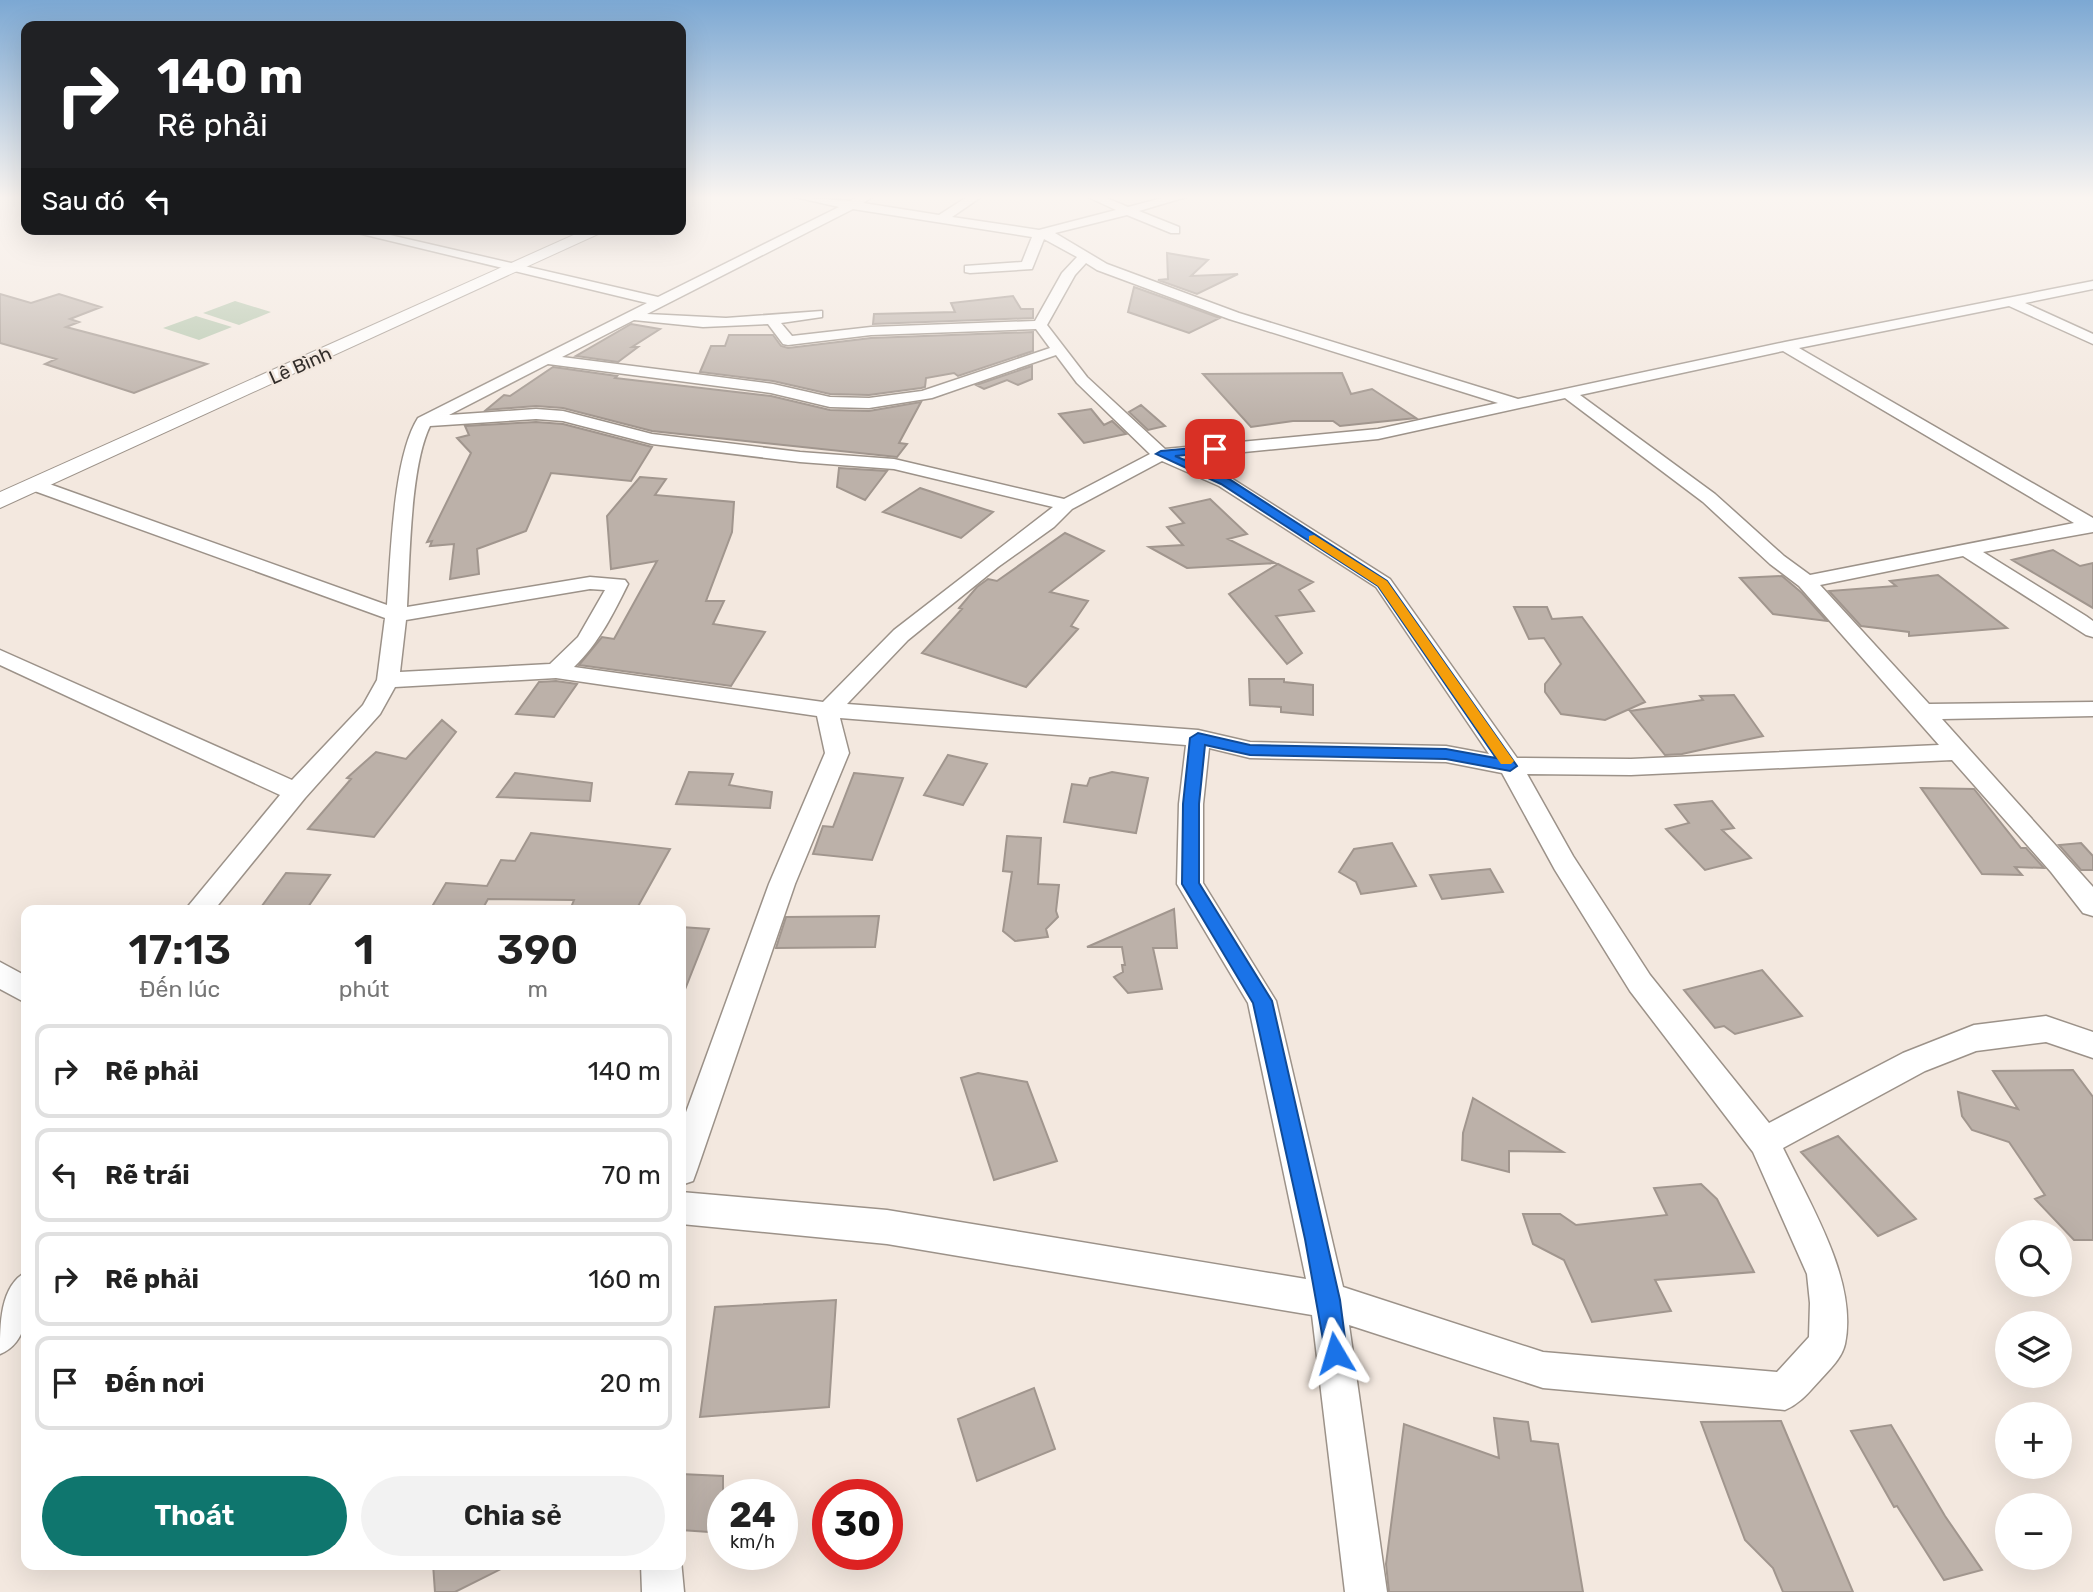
<!DOCTYPE html>
<html lang="vi">
<head>
<meta charset="utf-8">
<style>
	:root { --surface:#fff; --page:#f2f2f2; --text:#222; --muted:#767676; --line:#e0e0e0; --accent:#0f766e }
	body { margin:0; font-family:Rubik,sans-serif; background:var(--page); color:var(--text); height:100vh; display:flex; flex-direction:column; font-size:26px; white-space:nowrap }
	* { box-sizing:border-box; margin:0 }
	p { font-size:23px; color:var(--muted) }
	.icon { flex:none; width:38px; height:38px; fill:none; stroke:currentColor; stroke-width:2; stroke-linecap:round; stroke-linejoin:round }
	.map { position:relative; flex:1; overflow:hidden }
	.side { position:absolute; left:21px; top:905px; width:665px; height:665px; display:flex; flex-direction:column; background:var(--surface); border-radius:14px; box-shadow:0 7px 28px #0002 }
	.side>* { flex:none }
	.top-card { position:absolute; left:21px; top:21px; width:665px; height:214px; border-radius:14px; box-shadow:0 7px 28px #0002; background:#202124; color:#fff; overflow:hidden }
	.buttons { position:absolute; left:1995px; top:1220px; display:grid; gap:14px }
	.buttons a { display:grid; place-items:center; width:77px; height:77px; border-radius:50%; background:var(--surface); box-shadow:0 7px 28px #0002; font-size:35px }
	.speed { position:absolute; left:707px; top:1479px; display:flex; gap:14px; font-size:35px; font-weight:700; text-align:center }
	.speed>* { display:grid; place-content:center; width:91px; height:91px; border-radius:50%; background:var(--surface); box-shadow:0 7px 28px #0002; line-height:1 }
	.speed small { font-size:18px; font-weight:400 }
	.speed .limit { border:10px solid #d22; background:#fff; color:#111 }
	.pin { position:absolute; display:grid; place-items:center; width:60px; height:60px; color:#fff; margin:-30px; border-radius:14px; box-shadow:0 4px 10px #0006 }
	.me { position:absolute; width:77px; margin:-38px; rotate:353deg; stroke-linejoin:round; filter:drop-shadow(0 0 5px #0008) }
	.turn { display:flex; align-items:center; gap:24px; height:147px; padding:0 21px; font-size:32px }
	.turn .icon { width:91px; height:91px; stroke-width:2.5 }
	.turn b { display:block; font-size:49px; line-height:60px }
	.then { display:flex; align-items:center; height:66px; padding:0 21px; background:#0003; gap:14px; font-size:26px }
	.eta { display:flex; justify-content:space-evenly; align-items:center; height:119px; text-align:center }
	.eta b { font-size:42px; font-weight:600; line-height:49px }
	.button { display:flex; gap:14px; margin-top:auto; padding:14px 21px }
	.button a { flex:1; height:80px; border-radius:42px; background:var(--accent); color:#fff; font-size:28px; font-weight:600; line-height:80px; text-align:center }
	.button a+a { background:var(--page); color:var(--text) }
	ul { padding:0; list-style:none }
	li { display:flex; align-items:center; gap:21px; height:94px; margin:0 14px 10px; padding:0 7px; border:4px solid var(--line); border-radius:14px }
	li div { flex:1 }
	li b { display:block; font-size:26px }
	li em { font-style:normal }
	.map>svg:first-child { display:block }
	.green { fill:#b3c6ac }
	.building { fill:#bcb1a9; stroke:#a1968e; stroke-width:2 }
	.lines { fill:none; stroke-linecap:round; stroke-linejoin:round }
	.minor-casing { stroke:#9c9289; stroke-width:3 }
	.tertiary-casing { stroke:#9c9289; stroke-width:2 }
	.minor { fill:#fff; fill-rule:evenodd }
	.tertiary { fill:#fff; fill-rule:evenodd }
	.route { fill:#1a73e8; stroke:#114b97; stroke-width:2 }
	.slow { fill:#f59e0b }
	.labels { text-anchor:middle; stroke-width:5; stroke-linejoin:round; paint-order:stroke }
	.far-street-label { font-size:19px; fill:#332e2b; stroke:#f3e8df }
</style>
</head>
<body>
<div class="map">
<svg width="2093" height="1592" viewBox="0 0 2093 1592">
	<rect width="100%" height="100%" fill="#f3e8df"/>
	<path class="green" d="M235,301L271,312L239,325L203,313Z
		M196,316L232,327L199,340L163,328Z"/>
	<path class="building" d="M1167,253L1208,260L1191,276L1238,274L1197,294L1158,280L1168,279Z
		M1134,287L1179,303L1220,318L1189,333L1128,312Z
		M0,294L31,303L59,294L101,307L70,319L79,322L66,327L207,364L134,393L45,364L56,359L0,343Z
		M1013,296L1021,309H1033V318L873,324L874,314L955,312L951,303Z
		M631,324L660,329L632,347H638L618,362L576,356Z
		M1033,332V351L958,376L954,373L926,378L925,387L921,388L869,395L830,394L773,381L700,372L711,346H725L729,335H773L781,346L788,348L871,338Z
		M1032,366V379L1018,385L1007,380L984,389L976,385Z
		M553,367L617,376L615,378L771,396L830,410L869,411L921,402L899,443L907,444L897,457L652,431L563,408L536,406L486,410L504,395L510,396Z
		M1342,373L1351,394L1372,389L1416,418L1340,426L1333,421H1293L1251,427L1203,374Z
		M1141,405L1165,426L1148,430L1129,412Z
		M1091,409L1104,425L1112,421L1126,434L1084,443L1059,414Z
		M536,422L563,424L652,447L631,481L551,473L526,531L477,549L479,574L450,579L454,544L430,546L432,541L427,542L471,453L457,438L469,435L465,426Z
		M839,468L887,471L865,500L837,487Z
		M640,477L666,479L655,495L734,502L732,532L706,601H724L713,624L765,632L731,686L579,665L602,637L614,639L657,561L611,569L607,516Z
		M920,488L993,512L961,538L883,512Z
		M1210,499L1247,534L1228,539L1275,563L1187,568L1149,547L1183,545L1167,527L1184,523L1170,508Z
		M1065,533L1104,551L1050,592L1088,601L1071,626L1078,629L1026,687L922,653L962,609L959,608L977,587L988,579L997,581Z
		M2053,550L2080,566L2093,563V608L2012,560Z
		M1278,564L1313,582L1299,590L1314,611L1276,616L1302,653L1287,664L1229,594Z
		M1938,575L2007,628L1909,636V632L1861,626L1829,591L1896,586L1890,581Z
		M1782,576L1802,593L1827,621L1773,614L1740,578Z
		M1514,607H1547L1552,619L1582,617L1645,702L1605,720L1561,714L1545,692V684L1561,664L1544,638L1529,639Z
		M1249,679H1284V682L1313,685V715L1281,712V707L1250,705Z
		M556,681L577,684L554,717L516,714L539,682Z
		M1734,695L1763,736L1682,754L1665,755L1630,711L1703,700L1700,696Z
		M442,720L456,732L374,837L308,829L351,779L347,778L376,752L406,759Z
		M948,755L987,764L963,805L924,795Z
		M689,772L733,774L729,785L772,792L770,808L676,804Z
		M1112,772L1148,778L1136,833L1064,822L1072,784L1087,786L1090,778Z
		M515,773L592,783L590,801L497,797Z
		M854,773L903,778L872,860L813,854L823,826L833,827Z
		M1921,788L1974,789L2021,848H2026L2044,868L2015,867L2022,875L1982,874Z
		M1712,801L1734,828L1722,830L1751,858L1705,870L1666,829L1689,823L1675,805Z
		M531,833L574,838L670,849L636,910H570L574,900L488,899L482,910H430L446,883L487,886L501,860L515,861Z
		M1007,836L1041,838L1038,884L1059,885L1056,911L1058,917L1046,929L1048,937L1015,941L1003,931L1012,872L1003,871Z
		M1392,843L1416,886L1361,894L1356,882L1339,872L1354,849Z
		M2081,843L2093,856V870H2081L2059,845Z
		M1490,869L1503,892L1442,899L1430,875Z
		M286,873L330,875L306,910H259Z
		M1174,909L1177,948H1153L1162,989L1128,993L1114,977L1123,972L1122,965H1125L1122,947H1087Z
		M879,916L875,947L776,948L786,917Z
		M681,927L709,929L682,997H681Z
		M1762,970L1802,1016L1735,1034L1724,1026L1715,1028L1684,990Z
		M2073,1070L2093,1097V1240H2074L2035,1199L2045,1195L2009,1142L1972,1130L1962,1116L1958,1092L2018,1109L1993,1071Z
		M978,1073L1027,1082L1057,1161L994,1180L961,1078Z
		M1473,1098L1563,1152L1509,1151V1172L1462,1160L1463,1133Z
		M1838,1136L1916,1219L1878,1236L1801,1152Z
		M1701,1184L1717,1199L1754,1272L1655,1280L1671,1311L1592,1322L1564,1260L1533,1244L1523,1214H1560L1576,1225L1667,1215L1654,1188Z
		M836,1300L829,1407L700,1417L715,1307Z
		M1034,1388L1055,1449L977,1481L958,1419Z
		M1494,1418L1528,1422L1531,1441L1558,1444L1583,1592H1389L1386,1564L1404,1424L1499,1458Z
		M1781,1421L1853,1592H1783L1773,1568L1745,1540L1701,1422Z
		M1891,1425L1945,1516L1982,1570L1944,1580L1897,1506L1894,1507L1851,1431Z
		M681,1474L723,1476V1533L681,1530Z
		M433,1564H511L455,1592H435Z"/>
	<g class="lines">
		<g class="minor-casing">
			<path id="minor" d="M795,197L850,201L857,197H872L863,203L939,215L967,197H981L952,217L1039,230L1116,210L1088,197H1104L1128,207L1166,197H1186L1139,211L1179,227V233H1171L1127,215L1055,233L1107,264L1239,313L1518,399L1785,342L2093,281V289L2025,303L2093,334V344L2009,306L1799,348L2093,518V532L1983,552L2086,616L2093,621V637L2086,635L1963,556L1820,585L1929,704L2093,702V716L1942,719L2093,887V916L2083,913L2051,872L1952,760L1631,775L1527,774L1573,856L1650,975L1769,1123L1903,1053L1974,1025L2046,1016L2093,1032V1058L2046,1042L1976,1051L1925,1071L1783,1148C1810,1204 1858,1281 1845,1344C1842,1358 1830,1369 1821,1379C1809,1392 1801,1403 1785,1410L1543,1388L1349,1325L1387,1592H1345L1312,1315L887,1244L681,1224V1192L887,1210L1306,1279L1248,1003L1177,884L1179,804L1186,745L840,718L849,753L795,884L697,1170L693,1181L681,1185V1126L769,884L825,753L817,716L556,678L395,687L380,714L305,798L214,910H185L280,795L0,665V650L292,780L363,705L377,680L385,618L29,489L26,485L29,481H41L387,605C391,556 393,457 418,418L647,303L341,229H364L658,297L839,207ZM853,209L1032,237L1022,262L965,266V272L970,273L1032,269L1044,239L1077,257L1062,273L1035,321L871,327L792,336L781,323L822,317V311L726,318L647,314ZM1086,263L1097,270L1229,319L1498,403L1378,429L1165,449L1087,377L1047,325L1075,275ZM634,320L703,327L768,324L783,344L788,345L871,335L1036,329L1050,348L922,391L869,398L830,397L773,384L562,357ZM1783,351L2074,523L1810,575L1784,556L1715,494L1580,395ZM1056,355L1077,383L1150,454L1064,499L894,459L800,452L652,434L563,411L536,409L449,415L548,364L771,393L830,407L869,408L932,398ZM1565,398L1703,502L1770,564L1799,586L1939,745L1631,759L1517,758L1390,579L1231,478L1183,458L1378,439ZM536,419L563,421L652,444L800,462L894,469L1053,507L894,630L823,702L574,667C599,643 613,614 628,584L625,580L590,577L407,607C410,559 410,467 430,426ZM1162,461L1219,486L1376,587L1489,754L1446,746L1250,742L1198,730L847,704L908,640L998,567L1054,527L1072,509ZM590,589L605,590L578,637L550,664L400,672L406,620ZM1209,748L1250,758L1446,762L1502,773L1555,870L1630,991L1753,1152L1807,1274L1810,1303L1809,1337L1777,1372L1543,1352L1343,1287L1276,1001L1203,883V804Z
				M0,962L26,976V1003L0,989Z
				M26,1272C27,1302 32,1341 0,1354C0,1324 0,1286 26,1272Z
				M681,1560L684,1592H642L641,1564H681Z"/>
		</g>
		<g class="tertiary-casing">
			<path id="tertiary" d="M587,229H609L0,508V492Z"/>
		</g>
		<use href="#minor" class="minor"/>
		<use href="#tertiary" class="tertiary"/>
	</g>
	<linearGradient id="sky" x2="0" y2="1"><stop stop-color="#7ca8d3"/><stop offset="0.47" stop-color="#faf5f1"/><stop offset="1" stop-color="#faf5f1" stop-opacity="0"/></linearGradient>
	<rect width="2093" height="420" fill="url(#sky)"/>
	<path class="route" d="M1215,446L1219,447V452L1175,456L1229,479L1387,581L1517,766L1510,771L1446,759L1250,755L1205,745L1199,804V883L1272,1001L1340,1300L1347,1353L1343,1362L1335,1365L1327,1362L1305,1239L1253,1003L1182,884L1183,804L1190,738L1198,733L1250,745L1446,749L1496,758L1378,586L1221,484L1156,454L1161,451Z"/>
	<path class="slow" d="M1314,535L1387,581L1511,757L1514,761L1511,764H1501L1378,586L1309,541V536Z"/>
	<g class="labels">
		<g class="far-street-label">
			<text transform="translate(300 365) rotate(-24)" y="7">Lê Bình</text>
		</g>
	</g>
</svg>
<div class="buttons">
<a><svg class="icon" aria-label="search" viewBox="0 0 24 24"><circle cx="10" cy="10" r="6"/><path d="M15 15l6 6"/></svg></a>
<a><svg class="icon" aria-label="layers" viewBox="0 0 24 24"><path d="M12 4l9 5-9 5-9-5zM3 14l9 5 9-5"/></svg></a>
<a>+</a>
<a>−</a>
</div>
<div class="speed"><div>24<small>km/h</small></div><div class="limit">30</div></div>
<div class="pin" style="left:1215px;top:449px;background:#d93025"><svg class="icon" aria-label="arrive" viewBox="0 0 24 24"><path d="M6 21V4h12l-3 4 3 4H6"/></svg></div>
<svg class="me" style="left:1335px;top:1353px" viewBox="-20 -20 40 40"><path d="M0-17L14 15 0 8-14 15z" fill="#1a73e8" stroke="#fff" stroke-width="4"/></svg>
<div class="top-card">
<div class="turn"><svg class="icon" aria-label="right" viewBox="0 0 24 24"><path d="M7 20v-9h11M14 6l5 5-5 5"/></svg><div><b>140 m</b>Rẽ phải</div></div>
<div class="then">Sau đó<svg class="icon" aria-label="left" viewBox="0 0 24 24"><path d="M17 20v-9H6M10 6l-5 5 5 5"/></svg></div>
</div>
<section class="side">
<div class="eta">
<div><b>17:13</b><p>Đến lúc</p></div>
<div><b>1</b><p>phút</p></div>
<div><b>390</b><p>m</p></div>
</div>
<ul>
<li><svg class="icon" aria-label="right" viewBox="0 0 24 24"><path d="M7 20v-9h11M14 6l5 5-5 5"/></svg><div><b>Rẽ phải</b></div><em>140 m</em></li>
<li><svg class="icon" aria-label="left" viewBox="0 0 24 24"><path d="M17 20v-9H6M10 6l-5 5 5 5"/></svg><div><b>Rẽ trái</b></div><em>70 m</em></li>
<li><svg class="icon" aria-label="right" viewBox="0 0 24 24"><path d="M7 20v-9h11M14 6l5 5-5 5"/></svg><div><b>Rẽ phải</b></div><em>160 m</em></li>
<li><svg class="icon" aria-label="arrive" viewBox="0 0 24 24"><path d="M6 21V4h12l-3 4 3 4H6"/></svg><div><b>Đến nơi</b></div><em>20 m</em></li>
</ul>
<div class="button"><a>Thoát</a><a>Chia sẻ</a></div>
</section>
</div>
</body>
</html>
